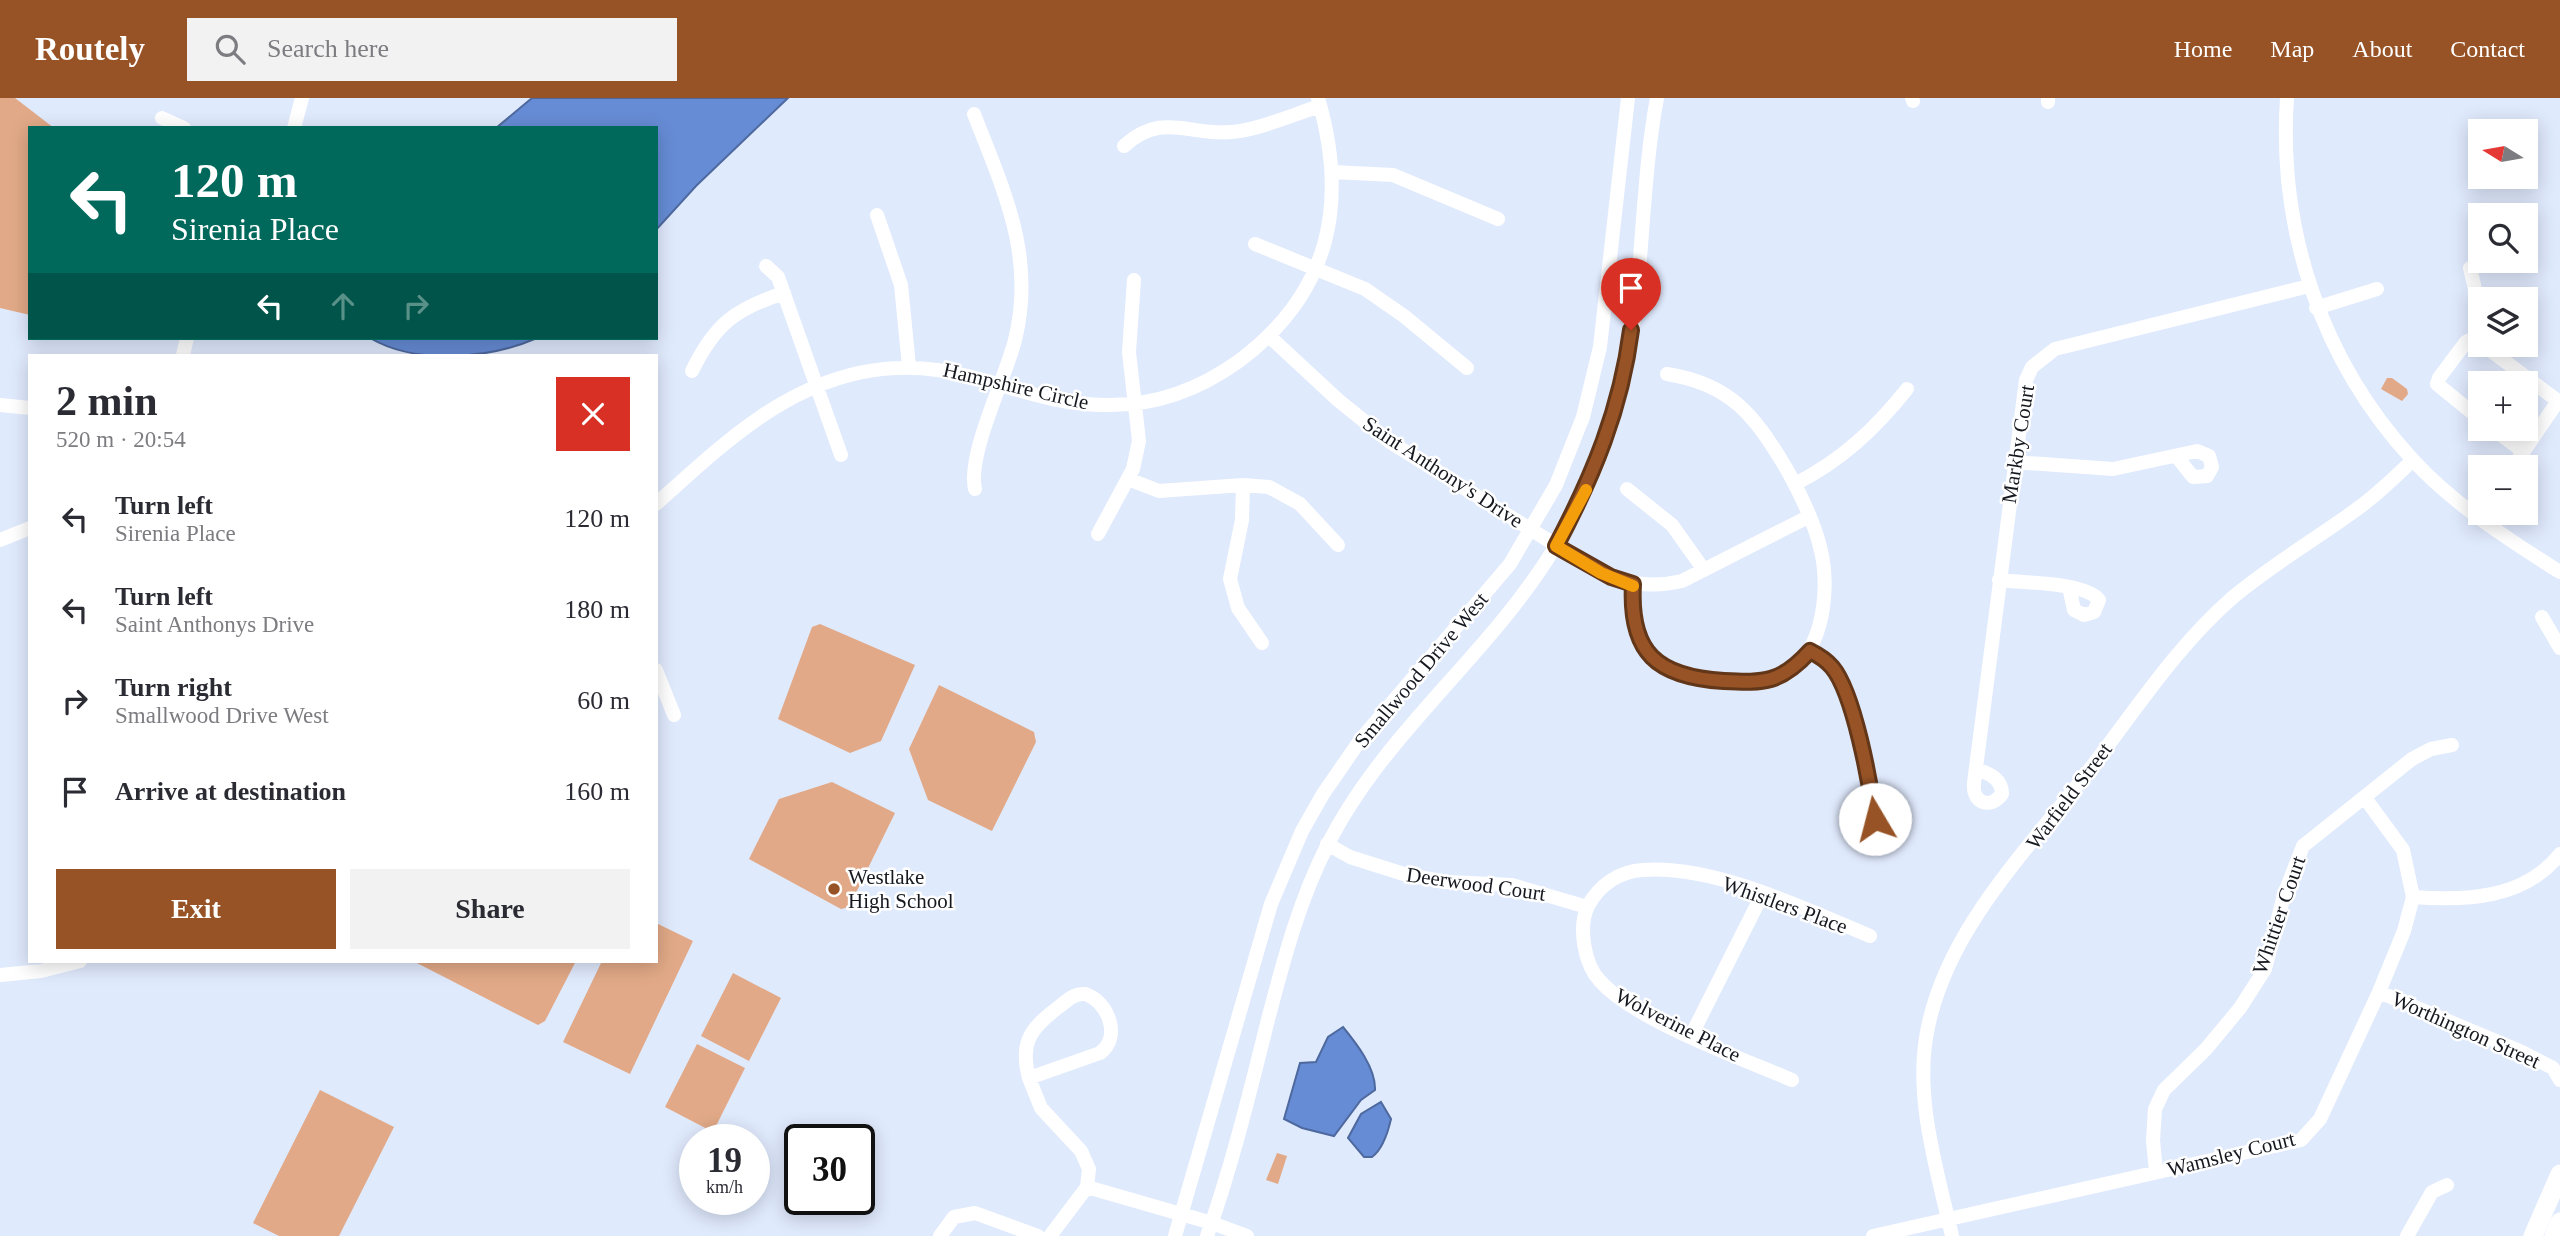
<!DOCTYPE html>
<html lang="en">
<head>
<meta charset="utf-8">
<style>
	:root { --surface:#fff; --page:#f2f2f3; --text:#2b2b33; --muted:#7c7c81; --accent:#975325 }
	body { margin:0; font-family:Georgia,serif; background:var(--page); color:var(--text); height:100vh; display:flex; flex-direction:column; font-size:26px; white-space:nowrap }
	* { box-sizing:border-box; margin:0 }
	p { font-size:23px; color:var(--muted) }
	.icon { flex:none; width:38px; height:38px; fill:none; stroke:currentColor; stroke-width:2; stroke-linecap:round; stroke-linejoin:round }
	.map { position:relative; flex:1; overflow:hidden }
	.sheet { position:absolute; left:28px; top:256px; width:630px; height:609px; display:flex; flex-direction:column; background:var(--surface); border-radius:0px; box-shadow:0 4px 18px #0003 }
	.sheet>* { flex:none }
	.guide { position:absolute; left:28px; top:28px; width:630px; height:214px; border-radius:0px; box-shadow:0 4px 18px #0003; background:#00695c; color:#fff; overflow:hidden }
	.needle { width:46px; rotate:281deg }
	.fabs { position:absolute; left:2468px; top:21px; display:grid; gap:14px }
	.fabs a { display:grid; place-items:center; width:70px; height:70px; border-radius:0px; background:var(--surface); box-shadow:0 4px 18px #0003; font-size:35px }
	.speed { position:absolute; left:679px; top:1026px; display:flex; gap:14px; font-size:35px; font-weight:700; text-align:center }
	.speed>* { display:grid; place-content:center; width:91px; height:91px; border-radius:50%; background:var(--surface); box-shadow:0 4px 18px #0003; line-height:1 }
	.speed small { font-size:18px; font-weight:400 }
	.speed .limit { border:4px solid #111; border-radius:10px; background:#fff; color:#111 }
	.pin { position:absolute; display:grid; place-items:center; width:60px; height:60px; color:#fff; margin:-72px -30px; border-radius:50% 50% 50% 0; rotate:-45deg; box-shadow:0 0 7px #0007 }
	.pin .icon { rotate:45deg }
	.me { position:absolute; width:77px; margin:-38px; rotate:352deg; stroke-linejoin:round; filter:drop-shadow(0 0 5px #0008) }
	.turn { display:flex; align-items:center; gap:24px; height:147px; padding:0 28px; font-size:32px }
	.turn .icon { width:91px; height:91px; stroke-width:2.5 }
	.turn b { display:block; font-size:49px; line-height:60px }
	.lanes { display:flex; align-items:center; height:66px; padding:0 28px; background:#0003; justify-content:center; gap:35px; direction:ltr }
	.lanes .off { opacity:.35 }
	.round { display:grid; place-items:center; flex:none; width:74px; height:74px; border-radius:0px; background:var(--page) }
	.headline { display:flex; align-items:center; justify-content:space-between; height:119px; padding:0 28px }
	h1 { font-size:42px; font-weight:600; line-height:52px }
	.primary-button { display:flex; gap:14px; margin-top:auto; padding:14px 28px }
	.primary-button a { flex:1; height:80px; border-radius:0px; background:var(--accent); color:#fff; font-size:28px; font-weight:600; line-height:80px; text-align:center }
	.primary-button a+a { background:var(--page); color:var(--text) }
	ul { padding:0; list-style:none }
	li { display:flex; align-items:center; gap:21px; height:91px; padding:0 28px }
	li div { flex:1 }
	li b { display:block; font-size:26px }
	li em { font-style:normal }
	header { display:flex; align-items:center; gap:42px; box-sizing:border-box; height:98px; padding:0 35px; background:var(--accent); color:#fff }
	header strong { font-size:33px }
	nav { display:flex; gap:38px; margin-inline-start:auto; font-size:24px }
	.search { width:490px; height:63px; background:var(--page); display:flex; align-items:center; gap:18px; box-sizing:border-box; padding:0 24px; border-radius:0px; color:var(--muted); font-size:26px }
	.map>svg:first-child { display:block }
	.green { fill:#e1a987 }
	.water { fill:#668cd5; stroke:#4e699e; stroke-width:2 }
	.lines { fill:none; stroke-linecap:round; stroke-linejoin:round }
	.minor { stroke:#fff; stroke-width:14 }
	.major { stroke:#fff; stroke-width:19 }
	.route-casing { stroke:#623618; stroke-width:18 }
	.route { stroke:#975325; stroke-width:12 }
	.slow { stroke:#f59e0b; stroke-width:12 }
	.poi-dot { fill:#975325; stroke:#fff; stroke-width:2.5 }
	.labels { text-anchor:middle; stroke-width:5; stroke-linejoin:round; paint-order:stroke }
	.street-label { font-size:21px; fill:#15181f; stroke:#fff }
	.poi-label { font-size:21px; fill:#15181f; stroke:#fff; text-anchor:start }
</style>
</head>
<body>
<header>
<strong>Routely</strong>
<div class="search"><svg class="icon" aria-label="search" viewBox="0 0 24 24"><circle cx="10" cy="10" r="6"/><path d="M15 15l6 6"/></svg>Search here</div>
<nav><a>Home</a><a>Map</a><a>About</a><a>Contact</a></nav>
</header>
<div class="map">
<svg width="2560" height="1138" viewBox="0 0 2560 1138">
	<rect width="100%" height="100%" fill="#e0eafd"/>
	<path class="green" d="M0,0H15L54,30H30V217L0,210Z
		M2387,280H2392L2407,291L2408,296L2402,303L2381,291Z
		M820,526L915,567L881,643L850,655L778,621L812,529Z
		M939,587L1034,634L1036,644L992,733L928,702L909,651Z
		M832,684L895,715L849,809L841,811L749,761L779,701Z
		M656,825L693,843L630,976L563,944L602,863H656Z
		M413,863H576L545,923L538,927Z
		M733,875L781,900L749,963L701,938Z
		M697,946L745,970L713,1034L665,1009Z
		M320,992L394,1029L339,1138H279L253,1125Z
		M1277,1055L1287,1058L1278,1086L1266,1082Z"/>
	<path class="water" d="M532,0H788L696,88L656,132V30H496Z
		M370,240H537C489,261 416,267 370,240Z
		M1343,929C1356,945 1376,970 1375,992L1361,1002L1334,1038L1302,1030L1284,1021L1300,965L1316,964L1328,939Z
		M1381,1004L1391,1021C1388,1034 1383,1051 1372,1059H1364L1348,1040L1361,1016Z"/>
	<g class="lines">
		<path class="minor" d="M1912,0L1913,3
			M2287,0C2278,133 2322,263 2412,361C2453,406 2509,442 2560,474
			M2048,4V0
			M974,16C1003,91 1036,158 1015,242C1006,279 967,356 975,391
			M162,20L184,30
			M294,30L302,0
			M1124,48C1162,13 1189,38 1232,34C1261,31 1292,17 1320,8
			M1333,74L1393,77L1498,121
			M877,117L901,187L909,268
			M1255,146L1365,191L1404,218L1467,270
			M766,168L778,179L841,357
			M2470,170L2480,212
			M2316,210L2377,191
			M1270,239L1338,302L1390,344L1591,469C1621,485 1648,491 1682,483L1808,419
			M2480,245L2472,241L2466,244L2439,280L2437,286L2480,321
			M2483,247L2558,303L2513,369
			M183,257L187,240
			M692,273C715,226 735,211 784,195
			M0,307L30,310
			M2493,331L2523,353
			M2013,364L2113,371L2197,353L2209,358L2212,369L2207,378L2193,379L2177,359
			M1128,381L1159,393L1243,387L1269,389L1300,406L1338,447
			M1795,386C1842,362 1875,331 1907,291
			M1243,387L1242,422L1230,481L1238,510L1262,545
			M1627,391L1672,427L1704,472
			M656,406C719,350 778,291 863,274C961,255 1017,307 1106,307C1155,308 1200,291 1239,263C1330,195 1349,106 1318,0
			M1098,436L1133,371L1139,343L1129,254L1134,182
			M0,442L30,430
			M1999,482C2022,485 2086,484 2099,502L2094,514L2084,517L2074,512L2069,489
			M1633,486C1630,553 1655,579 1721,583C1738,584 1758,587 1774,582C1822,567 1831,495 1821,453C1815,425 1800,395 1786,370C1755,318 1731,286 1667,276
			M2542,519L2560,550
			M1810,553C1818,557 1826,562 1832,569C1854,595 1870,685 1875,721
			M656,572L674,617
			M1977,671C1990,676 2002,681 2002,696C1990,712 1972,705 1974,685L2026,282L2032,269L2055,251L2309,188
			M1327,746L1350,759L1407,777L1448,784L1512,787L1587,809
			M2413,799C2466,803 2524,801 2560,756
			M0,877L41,873L80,863
			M2379,894L2522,954L2553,970L2560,982
			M1085,896C1108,903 1122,939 1100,955L1029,980C1019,943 1032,929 1060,908C1068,902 1074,895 1085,896Z
			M1691,938L1763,795
			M1029,980L1041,1010L1081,1053L1089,1071L1087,1089L1050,1138
			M1792,982C1741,960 1636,923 1600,883C1584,866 1578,829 1588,808C1599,787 1620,773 1643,772C1715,767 1805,811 1870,838
			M2156,1074L2153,1042L2155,1011L2164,992L2206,951L2240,910L2265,871L2284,797L2303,748L2412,661L2431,651L2452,647
			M1087,1089L1212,1125L1247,1138
			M940,1138L954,1119L975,1115L1038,1138
			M1175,1138L1271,806L1302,733L1323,696L1361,641L1510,466L1556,387L1583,319L1600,249L1628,0
			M1207,1138C1233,1065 1251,989 1270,914C1285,857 1300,801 1327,748C1384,634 1490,557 1555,449C1588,396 1612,336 1625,275C1644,185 1640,91 1657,0
			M1873,1138L2301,1042L2320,1021L2379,894L2404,833L2413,799L2403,752L2365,700
			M1952,1138C1937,1071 1913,997 1928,929C1949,828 2029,751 2090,671C2135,613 2176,549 2232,500C2271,467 2316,441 2357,411C2377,397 2395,379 2413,362
			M2407,1138L2432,1094L2447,1087"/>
		<path class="major" d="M2533,1138L2560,1076
			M2554,1138L2560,1124"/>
	</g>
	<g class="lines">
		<g class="route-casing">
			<path id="route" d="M1631,232C1621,311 1593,378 1556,448L1611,479L1633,486C1629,555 1657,579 1724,583C1765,585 1781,585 1810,553C1818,557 1826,562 1832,569C1854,595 1870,685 1875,721"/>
		</g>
		<use href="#route" class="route"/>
		<path class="slow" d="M1586,392L1556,448L1601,475L1633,488"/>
	</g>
	<circle class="poi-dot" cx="834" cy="791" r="7"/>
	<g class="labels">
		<g class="street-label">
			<text transform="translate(1016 288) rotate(13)" y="7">Hampshire Circle</text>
			<text transform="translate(2018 346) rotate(-81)" y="7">Markby Court</text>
			<text transform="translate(1443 374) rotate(33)" y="7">Saint Anthony's Drive</text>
			<text transform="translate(1421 572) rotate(-50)" y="7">Smallwood Drive West</text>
			<text transform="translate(2069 698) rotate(-53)" y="7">Warfield Street</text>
			<text transform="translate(1476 786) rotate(8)" y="7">Deerwood Court</text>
			<text transform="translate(1785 807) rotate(20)" y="7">Whistlers Place</text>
			<text transform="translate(2279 817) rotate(-71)" y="7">Whittier Court</text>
			<text transform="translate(1678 927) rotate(27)" y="7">Wolverine Place</text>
			<text transform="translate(2466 932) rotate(24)" y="7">Worthington Street</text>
			<text transform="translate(2231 1056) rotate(-14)" y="7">Wamsley Court</text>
		</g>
		<g class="poi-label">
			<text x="848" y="786">Westlake<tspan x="848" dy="24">High School</tspan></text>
		</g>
	</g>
</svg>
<div class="fabs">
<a><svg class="needle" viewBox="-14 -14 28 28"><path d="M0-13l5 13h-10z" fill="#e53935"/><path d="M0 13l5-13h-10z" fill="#7c7c81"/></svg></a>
<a><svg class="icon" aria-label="search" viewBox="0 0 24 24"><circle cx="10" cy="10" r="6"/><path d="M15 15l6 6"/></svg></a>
<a><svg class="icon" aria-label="layers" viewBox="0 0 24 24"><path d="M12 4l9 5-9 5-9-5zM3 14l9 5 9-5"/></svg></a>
<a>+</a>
<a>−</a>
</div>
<div class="speed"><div>19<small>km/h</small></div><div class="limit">30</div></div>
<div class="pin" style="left:1631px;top:232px;background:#d93025"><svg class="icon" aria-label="arrive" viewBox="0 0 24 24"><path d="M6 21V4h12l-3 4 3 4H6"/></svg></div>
<svg class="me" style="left:1875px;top:721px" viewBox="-20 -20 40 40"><circle r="19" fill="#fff"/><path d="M0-13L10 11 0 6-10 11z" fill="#975325"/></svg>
<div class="guide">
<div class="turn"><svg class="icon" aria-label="left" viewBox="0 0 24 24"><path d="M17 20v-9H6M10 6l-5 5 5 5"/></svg><div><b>120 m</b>Sirenia Place</div></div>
<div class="lanes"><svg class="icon" aria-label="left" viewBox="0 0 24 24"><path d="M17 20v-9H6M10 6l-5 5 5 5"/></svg><svg class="icon off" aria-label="ahead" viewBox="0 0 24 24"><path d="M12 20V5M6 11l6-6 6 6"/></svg><svg class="icon off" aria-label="right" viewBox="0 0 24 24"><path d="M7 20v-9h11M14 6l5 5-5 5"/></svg></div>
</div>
<section class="sheet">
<div class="headline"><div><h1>2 min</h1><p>520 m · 20:54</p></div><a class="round" style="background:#d93025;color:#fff"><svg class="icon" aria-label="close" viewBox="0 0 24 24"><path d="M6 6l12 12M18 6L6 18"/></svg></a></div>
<ul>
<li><svg class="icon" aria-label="left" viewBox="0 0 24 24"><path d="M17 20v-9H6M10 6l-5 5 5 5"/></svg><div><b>Turn left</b><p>Sirenia Place</p></div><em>120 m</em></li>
<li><svg class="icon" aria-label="left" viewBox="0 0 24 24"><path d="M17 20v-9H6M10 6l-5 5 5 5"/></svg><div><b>Turn left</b><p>Saint Anthonys Drive</p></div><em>180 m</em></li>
<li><svg class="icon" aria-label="right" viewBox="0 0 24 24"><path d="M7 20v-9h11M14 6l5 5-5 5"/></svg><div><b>Turn right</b><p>Smallwood Drive West</p></div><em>60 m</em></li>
<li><svg class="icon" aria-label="arrive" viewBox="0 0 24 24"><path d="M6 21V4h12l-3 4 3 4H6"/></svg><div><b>Arrive at destination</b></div><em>160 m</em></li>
</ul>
<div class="primary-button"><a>Exit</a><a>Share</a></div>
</section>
</div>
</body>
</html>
